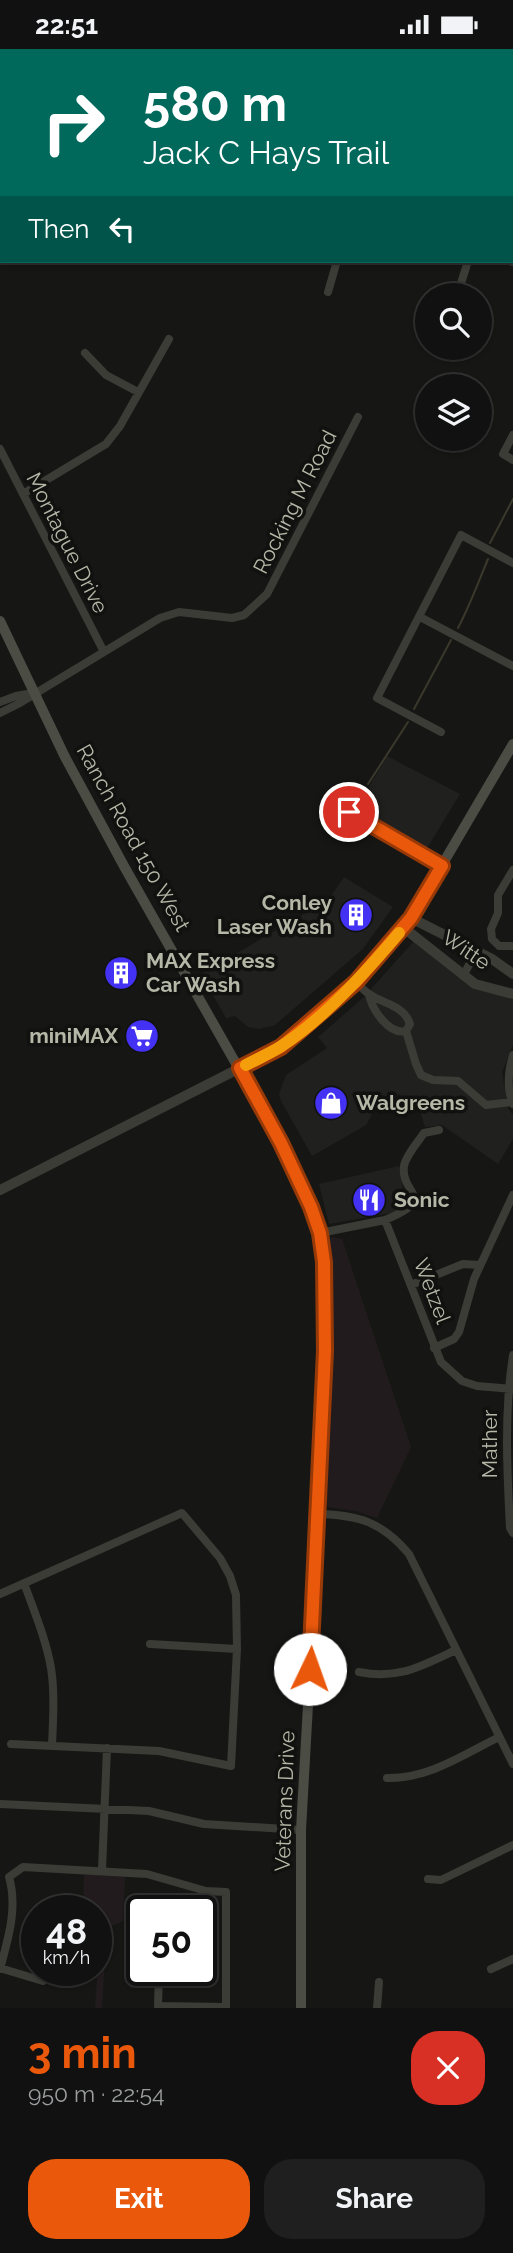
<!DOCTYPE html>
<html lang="en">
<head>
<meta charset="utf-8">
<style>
	:root { --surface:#101110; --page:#1e1f1e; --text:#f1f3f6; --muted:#9c9d9f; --line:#303130; --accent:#ea580c }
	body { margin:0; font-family:Raleway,sans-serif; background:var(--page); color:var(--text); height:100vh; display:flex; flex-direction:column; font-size:26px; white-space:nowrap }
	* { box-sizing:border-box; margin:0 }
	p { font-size:23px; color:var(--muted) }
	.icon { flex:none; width:38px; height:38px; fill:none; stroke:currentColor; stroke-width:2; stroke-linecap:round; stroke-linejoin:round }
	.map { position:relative; height:1959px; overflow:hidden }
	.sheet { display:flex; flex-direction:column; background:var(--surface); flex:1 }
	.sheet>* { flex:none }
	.guide { position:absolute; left:0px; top:0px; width:514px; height:214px; box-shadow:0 2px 5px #0004,0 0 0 2px var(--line); background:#00695c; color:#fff; overflow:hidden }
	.fabs { position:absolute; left:415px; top:234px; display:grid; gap:14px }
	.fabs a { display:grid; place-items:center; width:77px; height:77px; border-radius:50%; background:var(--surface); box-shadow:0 2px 5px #0004,0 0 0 2px var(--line); font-size:35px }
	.speed { position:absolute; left:21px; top:1846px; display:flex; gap:14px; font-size:35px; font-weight:700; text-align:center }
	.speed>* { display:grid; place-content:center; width:91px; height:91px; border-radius:50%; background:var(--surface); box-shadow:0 2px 5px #0004,0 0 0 2px var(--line); line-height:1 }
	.speed small { font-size:18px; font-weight:400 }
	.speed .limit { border:4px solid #111; border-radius:10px; background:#fff; color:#111 }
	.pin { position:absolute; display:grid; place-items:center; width:60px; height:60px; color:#fff; margin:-30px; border:4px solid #fff; border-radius:50%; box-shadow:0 2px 7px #0007 }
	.me { position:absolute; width:77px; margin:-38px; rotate:3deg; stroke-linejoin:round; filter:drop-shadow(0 0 5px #0008) }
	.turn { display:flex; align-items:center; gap:24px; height:147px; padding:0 28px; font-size:32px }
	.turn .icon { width:91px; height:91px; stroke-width:2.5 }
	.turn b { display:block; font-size:49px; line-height:60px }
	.then { display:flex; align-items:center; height:66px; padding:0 28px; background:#0003; gap:14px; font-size:26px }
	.round { display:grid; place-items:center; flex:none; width:74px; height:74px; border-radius:28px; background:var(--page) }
	.head { display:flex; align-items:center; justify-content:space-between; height:119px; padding:0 28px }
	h1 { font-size:42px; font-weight:700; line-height:52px; color:var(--accent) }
	.button { display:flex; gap:14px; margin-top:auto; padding:14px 28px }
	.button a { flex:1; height:80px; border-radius:28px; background:var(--accent); color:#fff; font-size:28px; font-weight:700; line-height:80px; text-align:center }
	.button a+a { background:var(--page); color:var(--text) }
	.status { display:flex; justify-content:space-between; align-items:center; height:49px; padding:0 35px; background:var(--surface); direction:ltr }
	.status svg { height:19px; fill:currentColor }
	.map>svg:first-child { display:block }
	.built { fill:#20211e }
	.green { fill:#221b1e }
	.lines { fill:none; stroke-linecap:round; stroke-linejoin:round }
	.stream { stroke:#3b392b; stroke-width:2 }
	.minor { stroke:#3b3c36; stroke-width:8 }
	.tertiary { stroke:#3b3c36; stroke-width:10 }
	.secondary { stroke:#4b4c44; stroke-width:10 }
	.route-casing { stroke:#983908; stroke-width:18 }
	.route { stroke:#ea580c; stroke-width:12 }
	.slow { stroke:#f59e0b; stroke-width:12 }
	.labels { text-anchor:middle; stroke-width:7; stroke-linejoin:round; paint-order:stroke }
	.street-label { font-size:21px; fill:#b5b7a7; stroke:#111210 }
	.poi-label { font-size:21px; font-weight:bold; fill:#b5b7a7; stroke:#111210; text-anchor:start }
</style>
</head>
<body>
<div class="status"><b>22:51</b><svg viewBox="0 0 49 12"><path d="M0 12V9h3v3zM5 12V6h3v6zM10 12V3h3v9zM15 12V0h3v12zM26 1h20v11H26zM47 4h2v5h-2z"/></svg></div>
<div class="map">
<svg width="513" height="1959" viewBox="0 0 513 1959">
	<rect width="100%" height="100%" fill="#161715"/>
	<path class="built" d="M387,707L460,745L426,801L368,766L374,756L369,738Z
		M344,828L393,858L363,900L275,976L259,980L248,978L235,967L226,969L201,925L316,858L320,863Z
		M414,892L459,929L474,938L513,948V996L502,1023L508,1059L513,1066V1090L498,1115L442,1076L425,1078L419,1059L398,1045L377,1055L366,1076L312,1107L281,1052L279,1045L286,1026L327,999L318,988L364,948Z
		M399,1117L406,1157L391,1164L329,1175L319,1135Z"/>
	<path class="green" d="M331,1188L342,1190L411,1398L377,1469L356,1462L328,1458L326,1454L331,1254L330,1216L327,1194Z
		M84,1825L125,1828L123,1872L107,1879L102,1959H95L100,1887L96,1884V1862H83Z"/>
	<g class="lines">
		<path class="stream" d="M490,494L513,450
			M458,579C470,556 478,534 488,510
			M414,660L451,591
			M368,735L408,673"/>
		<path class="minor" d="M431,0L434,2
			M39,2L41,0
			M0,34L2,32
			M0,199L2,198
			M509,212L513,213
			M328,243L337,212
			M457,247L468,212
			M85,304L106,326L138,343
			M513,386L503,405L513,411
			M0,400L104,603
			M23,445L106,395L120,377L169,290
			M420,568L513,617
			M0,653L16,647L33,644
			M0,664L18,655L160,569L179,563L232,569L244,566L267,545L358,368
			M441,683L377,649L461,486L513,514
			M349,763L442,817
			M513,821L498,846V864L491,880L492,890L499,897H513
			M463,927L476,903
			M356,933C360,937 364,942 369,945C383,955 404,956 410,975L406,982L416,1015L421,1026L433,1031L458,1032L486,1056L512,1053
			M369,945C372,961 389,986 406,982
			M513,1006C508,1023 506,1039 513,1055
			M385,1171C440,1148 400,1146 404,1117C406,1106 418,1093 424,1084L439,1081
			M320,1184L385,1171L441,1313L462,1332L477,1337L513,1340
			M411,1236L463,1215L480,1216
			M434,1299L454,1290L459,1283L474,1230L513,1146
			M513,1306C504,1363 507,1421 510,1479L513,1484
			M318,1465C359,1466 382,1473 409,1505L513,1715
			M24,1534C34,1562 46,1590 51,1619C55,1644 53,1671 52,1697
			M0,1545L182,1464L220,1509L230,1527L236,1546L237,1600L231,1717L159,1702L11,1695
			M150,1595L237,1600
			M359,1623C399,1631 421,1617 456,1601
			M387,1729C428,1730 463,1706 499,1688
			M0,1755L149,1762L204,1775L301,1781
			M102,1821L107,1699
			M428,1830L441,1831L513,1796
			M0,1919L43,1932
			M0,1920C8,1890 18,1859 9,1828L23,1818L147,1825L206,1842L226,1843V1959
			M491,1920L513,1910
			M159,1922L158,1957L226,1958
			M377,1959L379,1933"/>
		<path class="tertiary" d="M411,869L492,910L513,925
			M404,879L475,935L513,945
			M0,1141L240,1019"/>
		<path class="secondary" d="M0,572L65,708L125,819L281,1094L311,1158L320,1184L324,1213L325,1302L316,1513L301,1781V1959
			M240,1019L281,998L320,966L356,933L411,869L513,695"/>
	</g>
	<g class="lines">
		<g class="route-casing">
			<path id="route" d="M310,1620L325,1302L324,1213L320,1184L311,1158L281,1094L240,1019L281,998L356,933L411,869L442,817L349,763"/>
		</g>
		<use href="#route" class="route"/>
		<path class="slow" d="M246,1016C257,1010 269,1005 280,998C321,972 367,922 399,884"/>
	</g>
	<defs>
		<g id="building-disc" transform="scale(1.75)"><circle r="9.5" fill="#4331f4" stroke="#111210"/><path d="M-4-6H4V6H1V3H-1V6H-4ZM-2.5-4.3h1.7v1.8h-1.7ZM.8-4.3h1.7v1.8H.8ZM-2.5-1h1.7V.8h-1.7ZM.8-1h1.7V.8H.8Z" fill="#fff"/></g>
		<g id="supermarket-disc" transform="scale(1.75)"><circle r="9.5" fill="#4331f4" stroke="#111210"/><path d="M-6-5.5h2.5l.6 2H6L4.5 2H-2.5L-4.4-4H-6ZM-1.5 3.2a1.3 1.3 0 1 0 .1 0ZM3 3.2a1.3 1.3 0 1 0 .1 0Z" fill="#fff"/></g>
		<g id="shop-disc" transform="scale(1.75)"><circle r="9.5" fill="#4331f4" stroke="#111210"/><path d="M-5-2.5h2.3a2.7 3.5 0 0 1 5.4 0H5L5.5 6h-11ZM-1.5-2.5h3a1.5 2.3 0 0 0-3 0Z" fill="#fff"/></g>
		<g id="restaurant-disc" transform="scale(1.75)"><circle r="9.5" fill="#4331f4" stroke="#111210"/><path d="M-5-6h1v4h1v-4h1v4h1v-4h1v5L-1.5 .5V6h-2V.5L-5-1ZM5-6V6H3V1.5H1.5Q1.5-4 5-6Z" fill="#fff"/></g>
	</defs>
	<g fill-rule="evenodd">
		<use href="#building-disc" x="356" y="866"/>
		<use href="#building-disc" x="121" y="924"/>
		<use href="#supermarket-disc" x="142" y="987"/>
		<use href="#shop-disc" x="331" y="1054"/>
		<use href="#restaurant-disc" x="369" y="1151"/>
	</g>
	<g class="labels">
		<g class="street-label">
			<text transform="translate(295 453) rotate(-63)" y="7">Rocking M Road</text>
			<text transform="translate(67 494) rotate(63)" y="7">Montague Drive</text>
			<text transform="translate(133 789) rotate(61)" y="7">Ranch Road 150 West</text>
			<text transform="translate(466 901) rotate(34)" y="7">Witte</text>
			<text transform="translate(432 1242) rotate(69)" y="7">Wetzel</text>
			<text transform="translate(490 1395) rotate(-90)" y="7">Mather</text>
			<text transform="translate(285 1752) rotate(-88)" y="7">Veterans Drive</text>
		</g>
		<g class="poi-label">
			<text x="332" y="861" text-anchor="end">Conley<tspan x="332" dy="24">Laser Wash</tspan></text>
			<text x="146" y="919">MAX Express<tspan x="146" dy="24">Car Wash</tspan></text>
			<text x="118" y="994" text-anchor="end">miniMAX</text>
			<text x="356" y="1061">Walgreens</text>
			<text x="394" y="1158">Sonic</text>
		</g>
	</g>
</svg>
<div class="fabs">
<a><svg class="icon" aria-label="search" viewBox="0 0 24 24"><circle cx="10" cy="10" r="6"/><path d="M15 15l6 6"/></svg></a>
<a><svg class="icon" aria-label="layers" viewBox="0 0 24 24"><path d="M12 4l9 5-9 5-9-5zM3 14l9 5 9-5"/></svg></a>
</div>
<div class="speed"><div>48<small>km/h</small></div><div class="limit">50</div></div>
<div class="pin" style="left:349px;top:763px;background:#d93025"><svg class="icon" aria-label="arrive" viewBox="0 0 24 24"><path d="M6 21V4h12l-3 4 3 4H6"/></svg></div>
<svg class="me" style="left:310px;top:1620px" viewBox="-20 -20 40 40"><circle r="19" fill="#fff"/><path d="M0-13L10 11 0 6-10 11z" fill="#ea580c"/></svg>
<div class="guide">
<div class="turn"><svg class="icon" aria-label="right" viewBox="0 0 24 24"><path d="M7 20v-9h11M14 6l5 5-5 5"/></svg><div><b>580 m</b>Jack C Hays Trail</div></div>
<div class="then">Then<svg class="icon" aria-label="left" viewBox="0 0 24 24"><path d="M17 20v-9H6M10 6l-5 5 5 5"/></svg></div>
</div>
</div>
<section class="sheet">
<div class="head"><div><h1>3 min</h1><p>950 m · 22:54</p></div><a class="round" style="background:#d93025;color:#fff"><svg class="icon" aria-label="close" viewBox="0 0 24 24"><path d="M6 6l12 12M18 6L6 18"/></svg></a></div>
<div class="button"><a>Exit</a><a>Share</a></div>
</section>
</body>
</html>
